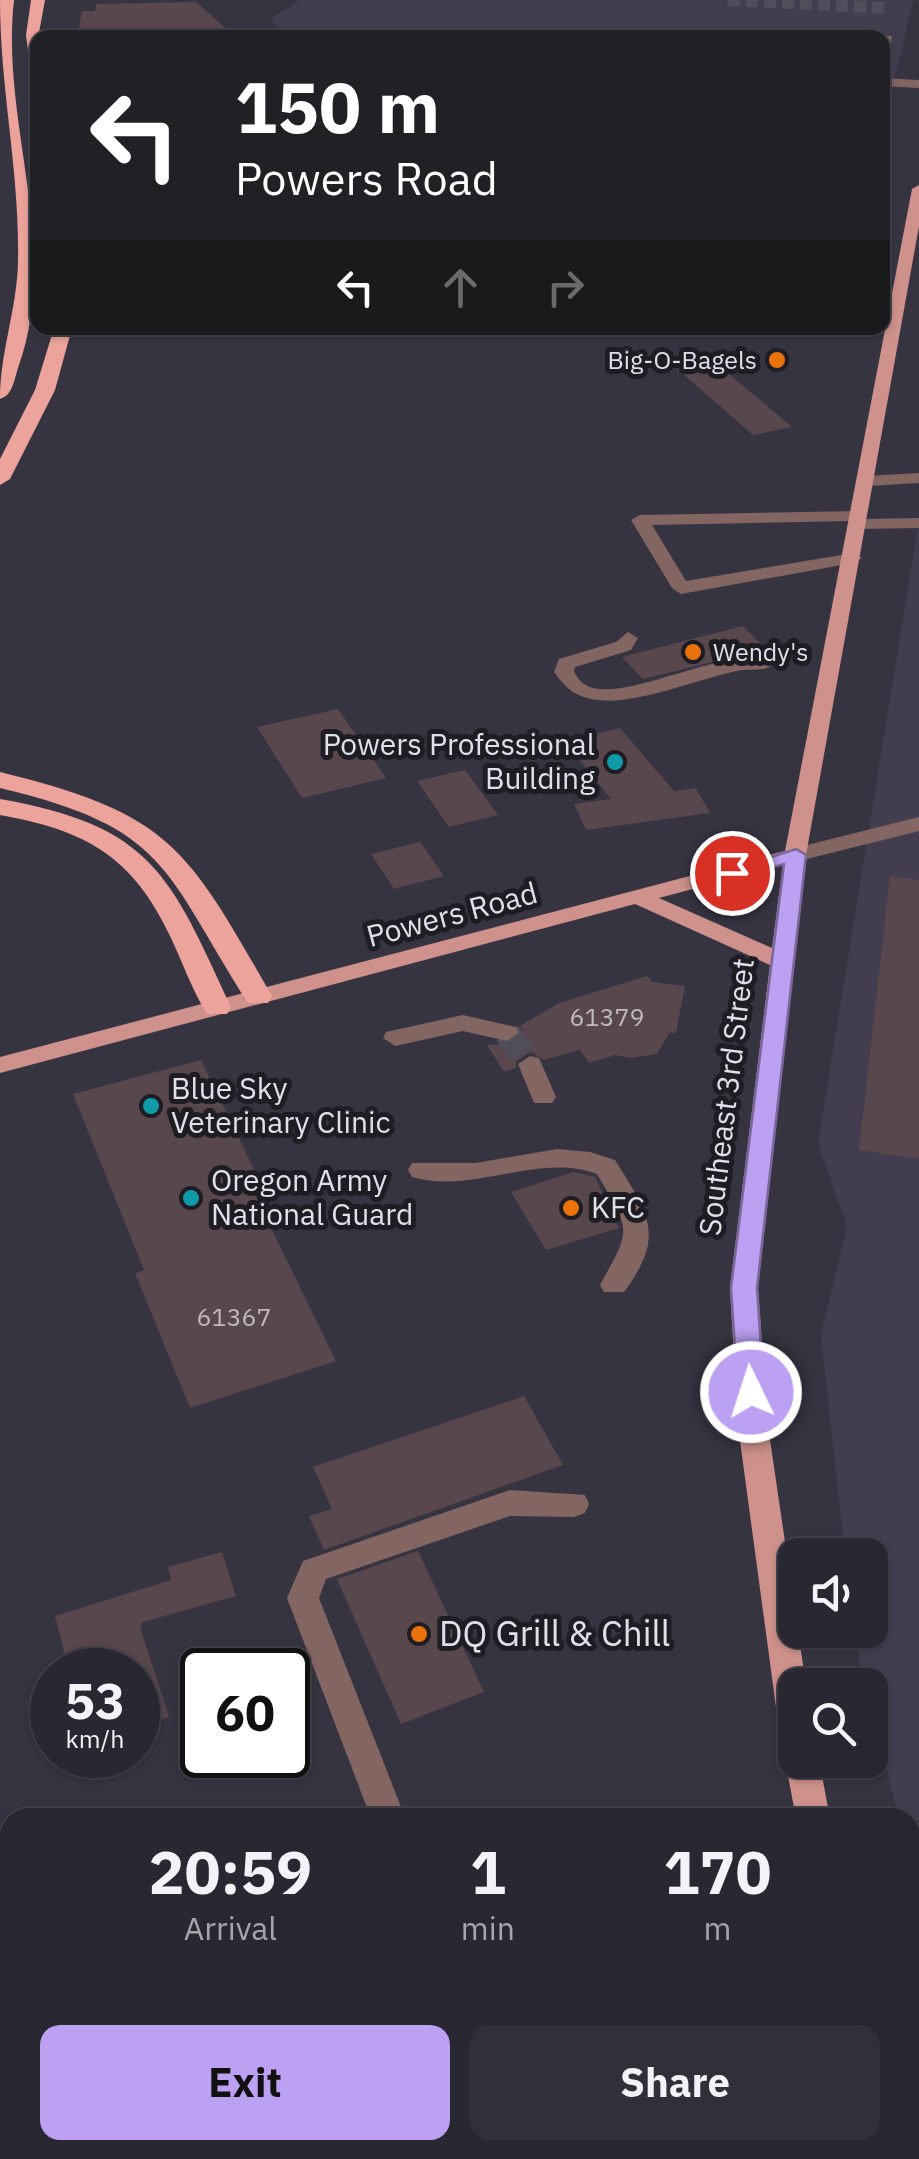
<!DOCTYPE html>
<html lang="en">
<head>
<meta charset="utf-8">
<style>
	:root { --surface:#292732; --page:#312f3a; --text:#f1f3f6; --muted:#a5a5ac; --line:#45444d; --accent:#bca0f2 }
	body { margin:0; font-family:"IBM Plex Sans",sans-serif; background:var(--page); color:var(--text); height:100vh; display:flex; flex-direction:column; font-size:38px; white-space:nowrap }
	* { box-sizing:border-box; margin:0 }
	p { font-size:32px; color:var(--muted) }
	.icon { flex:none; width:55px; height:55px; fill:none; stroke:currentColor; stroke-width:2; stroke-linecap:round; stroke-linejoin:round }
	.map { position:relative; flex:1; overflow:hidden }
	.side { position:absolute; left:0px; top:1808px; width:920px; height:352px; display:flex; flex-direction:column; background:var(--surface); border-radius:30px 30px 0 0; box-shadow:0 2px 8px #0004,0 0 0 2px var(--line) }
	.side>* { flex:none }
	.top-card { position:absolute; left:30px; top:30px; width:860px; height:305px; border-radius:20px; box-shadow:0 2px 8px #0004,0 0 0 2px var(--line); background:#202124; color:#fff; overflow:hidden }
	.buttons { position:absolute; left:778px; top:1538px; display:grid; gap:20px }
	.buttons a { display:grid; place-items:center; width:110px; height:110px; border-radius:20px; background:var(--surface); box-shadow:0 2px 8px #0004,0 0 0 2px var(--line); font-size:50px }
	.speed { position:absolute; left:30px; top:1648px; display:flex; gap:20px; font-size:50px; font-weight:700; text-align:center }
	.speed>* { display:grid; place-content:center; width:130px; height:130px; border-radius:50%; background:var(--surface); box-shadow:0 2px 8px #0004,0 0 0 2px var(--line); line-height:1 }
	.speed small { font-size:25px; font-weight:400 }
	.speed .limit { border:5px solid #111; border-radius:15px; background:#fff; color:#111 }
	.pin { position:absolute; display:grid; place-items:center; width:85px; height:85px; color:#fff; margin:-42px; border:5px solid #fff; border-radius:50%; box-shadow:0 2px 10px #0007 }
	.me { position:absolute; width:110px; margin:-55px; rotate:356deg; stroke-linejoin:round; filter:drop-shadow(0 0 8px #0008) }
	.turn { display:flex; align-items:center; gap:35px; height:210px; padding:0 40px; font-size:45px }
	.turn .icon { width:130px; height:130px; stroke-width:2.5 }
	.turn b { display:block; font-size:70px; line-height:85px }
	.lanes { display:flex; align-items:center; height:95px; padding:0 40px; background:#0003; justify-content:center; gap:50px; direction:ltr }
	.lanes .off { opacity:.35 }
	.eta { display:flex; justify-content:space-evenly; align-items:center; height:170px; text-align:center }
	.eta b { font-size:60px; font-weight:800; line-height:70px }
	.primary-button { display:flex; gap:20px; margin-top:auto; padding:20px 40px }
	.primary-button a { flex:1; height:115px; border-radius:20px; background:var(--accent); color:#111; font-size:40px; font-weight:800; line-height:115px; text-align:center }
	.primary-button a+a { background:var(--page); color:var(--text) }
	.map>svg:first-child { display:block }
	.commercial { fill:#423e50 }
	.building { fill:#58474c }
	.lines { fill:none; stroke-linecap:round; stroke-linejoin:round }
	.minor-tunnel-far1 { stroke:#504e5b; stroke-width:12; stroke-dasharray:12 6; stroke-linecap:butt }
	.minor-tunnel { stroke:#504e5b; stroke-width:26; stroke-dasharray:26 14; stroke-linecap:butt }
	.minor { fill:#836562; fill-rule:evenodd }
	.major { fill:#ce918b; fill-rule:evenodd }
	.highway { fill:#eca39b; fill-rule:evenodd }
	.route { fill:#bca0f2; stroke:#7a689d; stroke-width:2.5 }
	.food-dot { fill:#e8710a; stroke:#1e1d23; stroke-width:4 }
	.culture-dot { fill:#0f9aa8; stroke:#1e1d23; stroke-width:4 }
	.labels { text-anchor:middle; stroke-width:10; stroke-linejoin:round; paint-order:stroke }
	.far-poi-label { font-size:25px; fill:#e1e0e9; stroke:#1e1d23; text-anchor:end }
	.number-label { font-size:25px; fill:#bfbac2 }
	.poi-label { font-size:30px; fill:#e1e0e9; stroke:#1e1d23; text-anchor:start }
	.street-label { font-size:30px; fill:#e1e0e9; stroke:#1e1d23 }
	.near-poi-label { font-size:35px; fill:#e1e0e9; stroke:#1e1d23; text-anchor:start }
</style>
</head>
<body>
<div class="map">
<svg width="919" height="2159" viewBox="0 0 919 2159">
	<rect width="100%" height="100%" fill="#373442"/>
	<path class="commercial" d="M300,0H913L883,130L882,38H291L270,19Z
		M919,521V1887L910,1857V1818L899,1817L870,1707V1685H864L860,1667L855,1630H870V1555H845L821,1335L847,1227L818,1143Z"/>
	<path class="building" d="M196,2L237,38H77L82,11H95L96,4Z
		M711,359L792,427L753,435L674,366Z
		M743,626L766,649L643,679L622,657Z
		M338,709L386,778L302,798L257,727Z
		M620,728L674,791L696,788L710,813L586,830L574,804L611,799L564,741Z
		M465,770L498,815L449,827L417,781Z
		M420,842L444,876L394,889L371,854Z
		M890,876L919,880V1159L859,1150Z
		M647,976L652,982L685,986L676,1033L670,1032L657,1054L630,1058L615,1055L589,1063L580,1050L544,1060L531,1052L516,1061V1068L504,1072L487,1045L509,1044L523,1034L520,1026L559,1003Z
		M201,1060L266,1194L256,1197L336,1361L190,1408L135,1273L144,1270L73,1094Z
		M573,1172L595,1177L619,1228L546,1250L511,1192Z
		M524,1396L563,1465L324,1550L309,1516L332,1509L313,1467Z
		M418,1551L484,1692L401,1724L337,1579Z
		M222,1552L236,1596L143,1622L140,1627L169,1717L138,1727V1670H69L55,1616L171,1580L168,1567Z"/>
	<g class="lines">
		<path class="minor-tunnel-far1" d="M728,0L888,8"/>
		<path class="minor-tunnel" d="M507,1033L530,1064"/>
		<path class="minor" d="M812,28L892,36L888,63L882,66V38L808,33Z
			M882,78L919,80V88L882,86Z
			M919,473V483L866,486L857,481L866,476Z
			M859,511L865,512L866,519L919,518V528L858,529L852,528L851,521L652,525L686,581L853,553L862,558L853,563L681,594L672,588L631,520L640,515Z
			M628,632L638,638L631,650L575,667L574,672C577,676 579,681 584,684C619,709 742,636 774,664C763,673 750,668 737,671C698,679 636,705 598,700C576,697 567,690 554,672L559,659L616,642Z
			M919,817V831L795,862L784,855L787,850Z
			M463,1015L516,1027L519,1033L507,1041L463,1031L395,1046L383,1038L386,1032Z
			M530,1056L539,1058L556,1097L552,1103H534L518,1064Z
			M557,1149L590,1152L615,1160C649,1215 666,1235 624,1292H604L600,1285C632,1227 631,1232 597,1174C537,1152 474,1195 412,1177L408,1170L412,1163H476Z
			M510,1490L585,1495L589,1504L585,1513L574,1517L510,1516L326,1579L319,1598L405,1817L371,1818L287,1598L303,1561Z"/>
		<path class="major" d="M919,185V226L806,855L758,1288L768,1426L806,1685H795V1737L783,1733L778,1722L738,1426L730,1288L770,965L635,904L0,1073V1057L785,851L912,189ZM783,865L772,948L659,898Z
			M795,1747V1760H819L830,1818H796L785,1760Z
			M869,2150H907L909,2159H871Z"/>
		<path class="highway" d="M0,0H14C0,124 62,245 18,368C14,380 13,395 0,399C0,352 17,309 18,262C20,173 0,90 0,0Z
			M31,0H45L38,38V79L31,75L26,35Z
			M54,328H72L55,390L10,479L0,485V459L35,390Z
			M0,772C172,814 187,848 272,996L268,1003H248C163,869 168,828 0,788Z
			M0,799C153,826 170,875 231,1007L227,1014H207C192,990 182,961 170,936C132,855 84,830 0,815Z"/>
	</g>
	<path class="route" d="M796,849L806,855L757,1288L764,1392L751,1402L738,1392L731,1288L784,864L732,879L721,873Z"/>
	<g class="food-dot">
		<circle cx="777" cy="360" r="10"/>
		<circle cx="693" cy="652" r="10"/>
		<circle cx="571" cy="1208" r="10"/>
		<circle cx="419" cy="1634" r="10"/>
	</g>
	<g class="culture-dot">
		<circle cx="615" cy="762" r="10"/>
		<circle cx="151" cy="1106" r="10"/>
		<circle cx="191" cy="1198" r="10"/>
	</g>
	<g class="labels">
		<g class="far-poi-label">
			<text x="757" y="369">Big-O-Bagels</text>
			<text x="713" y="661" text-anchor="start">Wendy's</text>
		</g>
		<g class="number-label">
			<text x="607" y="1026">61379</text>
			<text x="234" y="1326">61367</text>
		</g>
		<g class="poi-label">
			<text x="595" y="755" text-anchor="end">Powers Professional<tspan x="595" dy="34">Building</tspan></text>
			<text x="171" y="1099">Blue Sky<tspan x="171" dy="34">Veterinary Clinic</tspan></text>
			<text x="211" y="1191">Oregon Army<tspan x="211" dy="34">National Guard</tspan></text>
			<text x="591" y="1218">KFC</text>
		</g>
		<g class="street-label">
			<text transform="translate(452 915) rotate(-15)" y="10">Powers Road</text>
			<text transform="translate(727 1097) rotate(-83)" y="10">Southeast 3rd Street</text>
		</g>
		<g class="near-poi-label">
			<text x="439" y="1646">DQ Grill &amp; Chill</text>
		</g>
	</g>
</svg>
<div class="buttons">
<a><svg class="icon" aria-label="sound" viewBox="0 0 24 24"><path d="M4 9h4l5-4v14l-5-4H4zM17 9q2 3 0 6"/></svg></a>
<a><svg class="icon" aria-label="search" viewBox="0 0 24 24"><circle cx="10" cy="10" r="6"/><path d="M15 15l6 6"/></svg></a>
</div>
<div class="speed"><div>53<small>km/h</small></div><div class="limit">60</div></div>
<div class="pin" style="left:732px;top:873px;background:#d93025"><svg class="icon" aria-label="arrive" viewBox="0 0 24 24"><path d="M6 21V4h12l-3 4 3 4H6"/></svg></div>
<svg class="me" style="left:751px;top:1392px" viewBox="-20 -20 40 40"><circle r="17" fill="#bca0f2" stroke="#fff" stroke-width="3"/><path d="M0-11L8 9 0 5-8 9z" fill="#fff"/></svg>
<div class="top-card">
<div class="turn"><svg class="icon" aria-label="left" viewBox="0 0 24 24"><path d="M17 20v-9H6M10 6l-5 5 5 5"/></svg><div><b>150 m</b>Powers Road</div></div>
<div class="lanes"><svg class="icon" aria-label="left" viewBox="0 0 24 24"><path d="M17 20v-9H6M10 6l-5 5 5 5"/></svg><svg class="icon off" aria-label="ahead" viewBox="0 0 24 24"><path d="M12 20V5M6 11l6-6 6 6"/></svg><svg class="icon off" aria-label="right" viewBox="0 0 24 24"><path d="M7 20v-9h11M14 6l5 5-5 5"/></svg></div>
</div>
<section class="side">
<div class="eta">
<div><b>20:59</b><p>Arrival</p></div>
<div><b>1</b><p>min</p></div>
<div><b>170</b><p>m</p></div>
</div>
<div class="primary-button"><a>Exit</a><a>Share</a></div>
</section>
</div>
</body>
</html>
